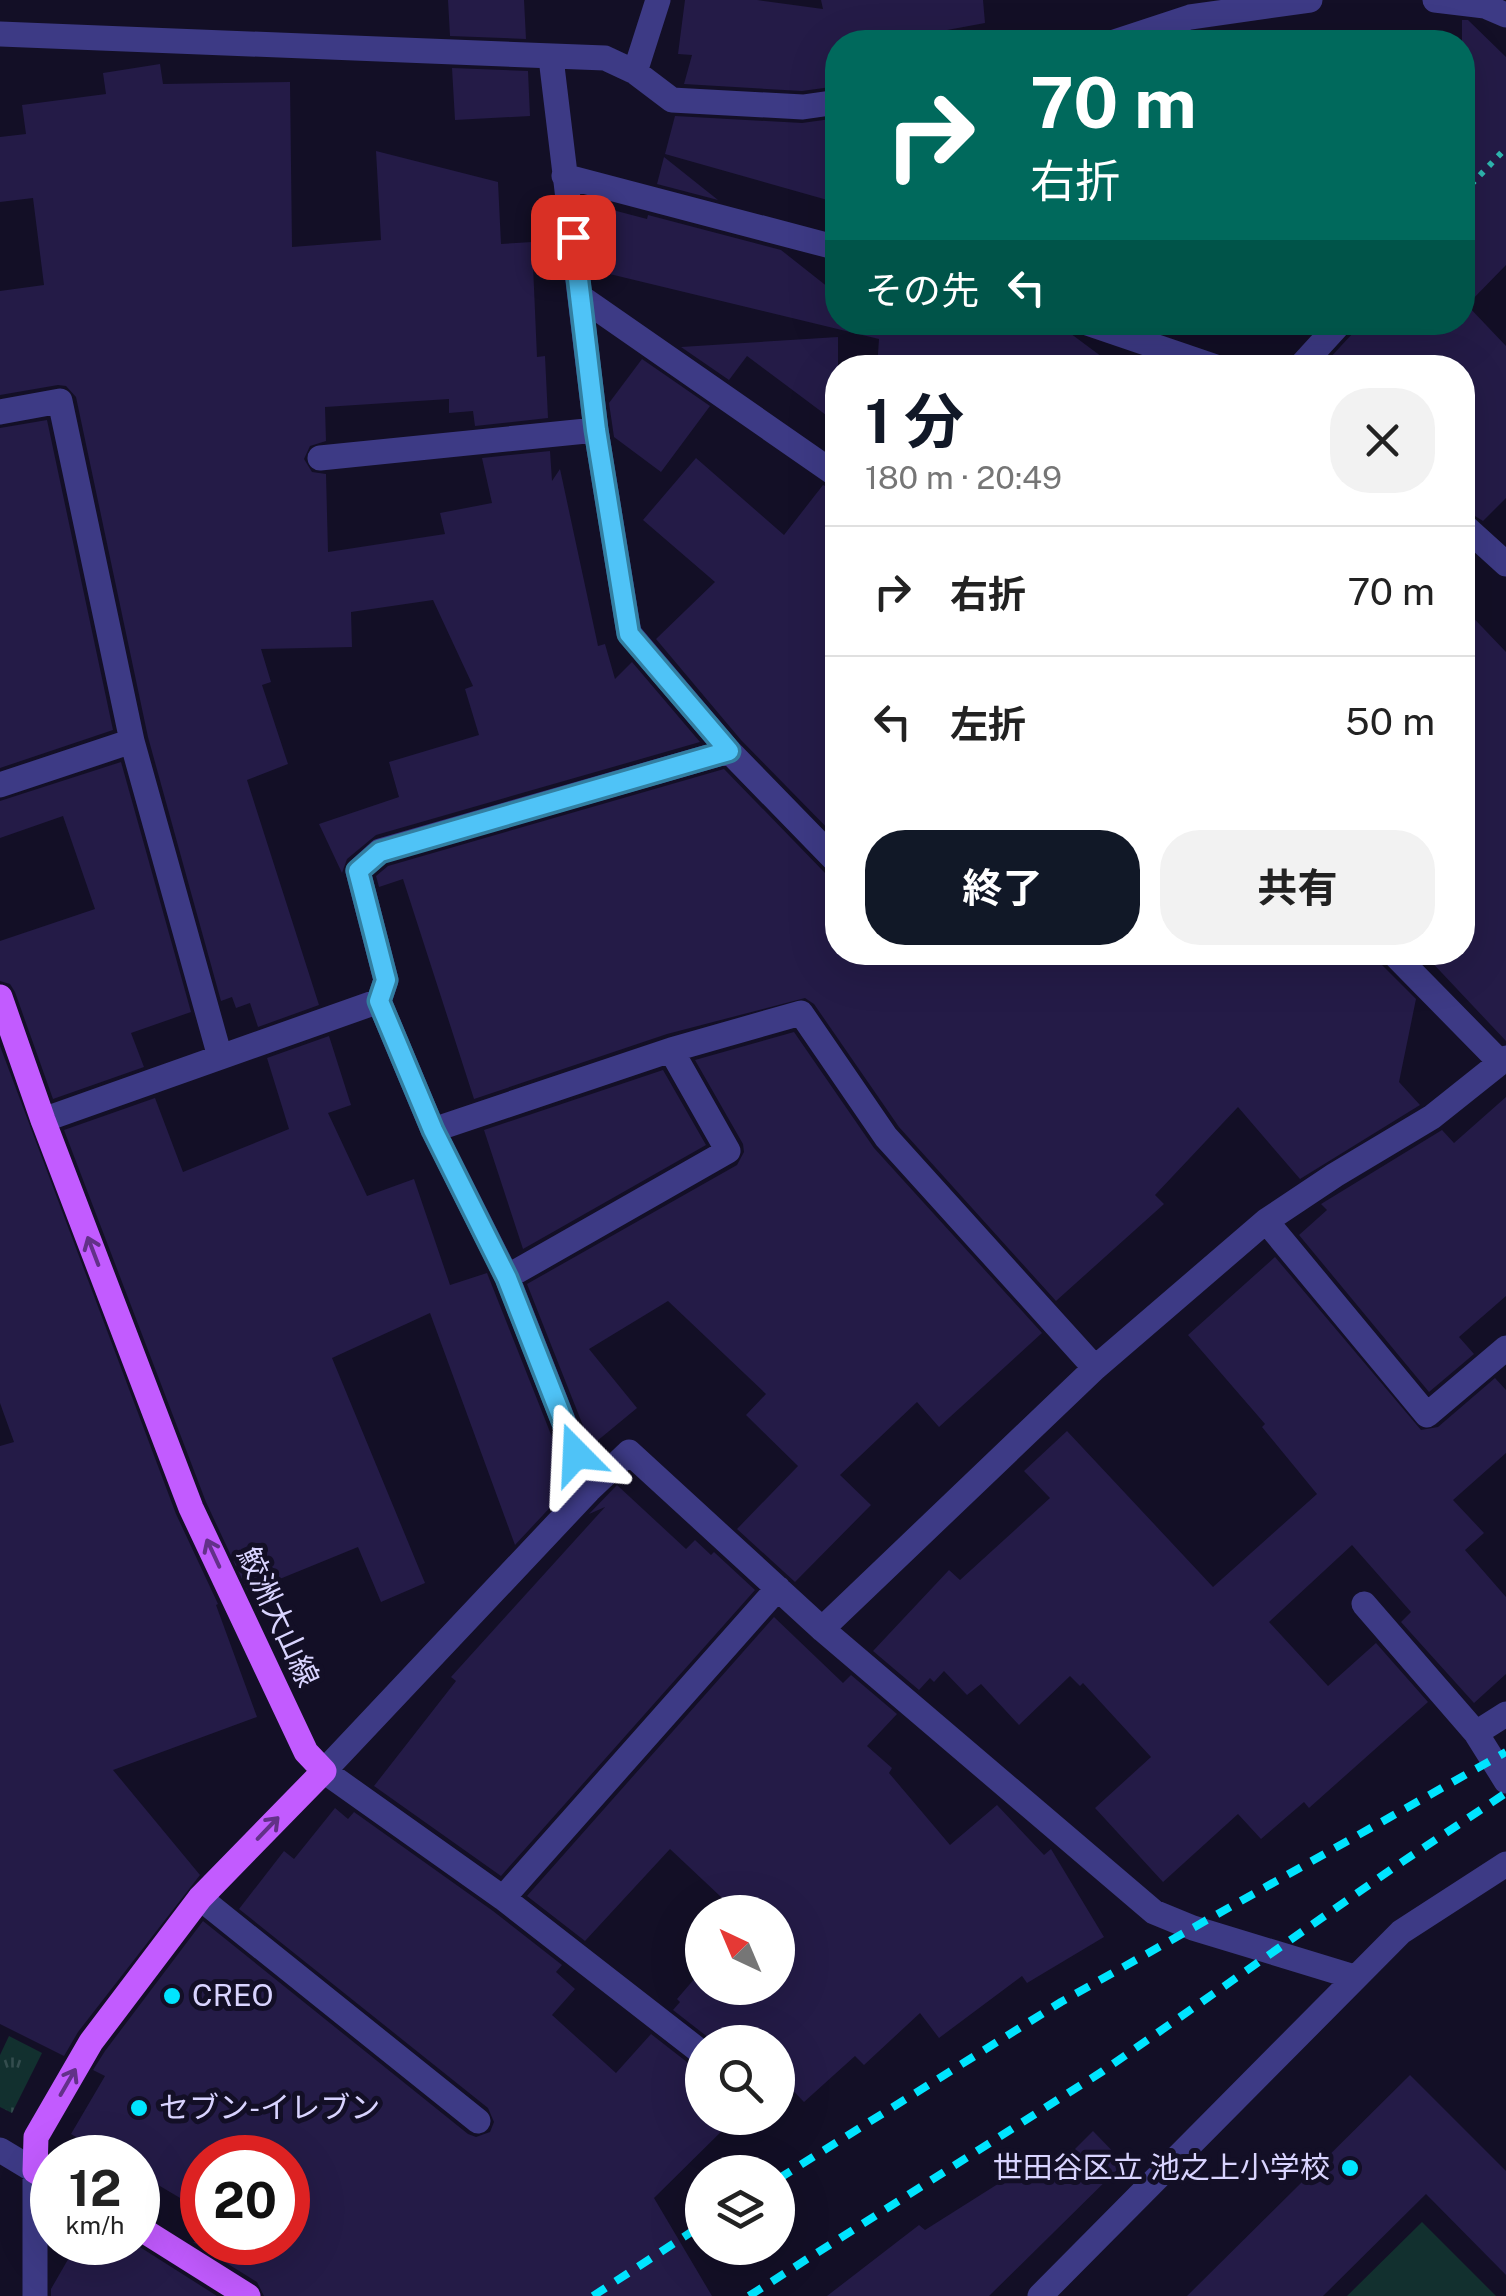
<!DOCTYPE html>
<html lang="ja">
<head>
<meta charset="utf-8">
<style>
	:root { --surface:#fff; --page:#f2f2f2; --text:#222; --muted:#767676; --line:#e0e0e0; --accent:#111827 }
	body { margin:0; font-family:"Public Sans","Noto Sans JP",sans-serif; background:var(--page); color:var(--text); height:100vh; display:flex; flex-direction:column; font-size:38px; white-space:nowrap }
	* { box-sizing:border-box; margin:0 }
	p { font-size:32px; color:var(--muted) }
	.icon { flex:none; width:55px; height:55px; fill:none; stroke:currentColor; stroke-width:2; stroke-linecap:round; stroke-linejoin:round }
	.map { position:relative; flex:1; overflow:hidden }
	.drawer { position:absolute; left:825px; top:355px; width:650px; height:610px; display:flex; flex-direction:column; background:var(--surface); border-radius:40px; box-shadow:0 10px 40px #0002 }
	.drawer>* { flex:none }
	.guide { position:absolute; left:825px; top:30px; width:650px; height:305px; border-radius:40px; box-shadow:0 10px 40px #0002; background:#00695c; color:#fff; overflow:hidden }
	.needle { width:65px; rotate:316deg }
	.controls { position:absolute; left:685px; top:1895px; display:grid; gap:20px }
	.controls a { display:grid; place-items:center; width:110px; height:110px; border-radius:50%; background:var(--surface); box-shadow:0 10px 40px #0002; font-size:50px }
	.speed { position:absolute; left:30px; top:2135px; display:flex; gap:20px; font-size:50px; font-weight:700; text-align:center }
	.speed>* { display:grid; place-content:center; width:130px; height:130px; border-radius:50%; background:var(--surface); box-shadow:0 10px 40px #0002; line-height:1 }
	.speed small { font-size:25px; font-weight:400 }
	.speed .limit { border:15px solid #d22; background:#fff; color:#111 }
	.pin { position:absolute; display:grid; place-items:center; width:85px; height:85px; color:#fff; margin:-42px; border-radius:20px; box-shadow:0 5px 15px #0006 }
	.me { position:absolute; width:110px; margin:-55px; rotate:339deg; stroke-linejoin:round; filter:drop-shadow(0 0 8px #0008) }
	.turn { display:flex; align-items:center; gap:35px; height:210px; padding:0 40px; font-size:45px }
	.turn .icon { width:130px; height:130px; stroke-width:2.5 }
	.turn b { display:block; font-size:70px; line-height:85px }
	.then { display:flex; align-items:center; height:95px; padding:0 40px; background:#0003; gap:20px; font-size:38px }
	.round { display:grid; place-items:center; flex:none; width:105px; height:105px; border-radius:40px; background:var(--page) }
	.summary { display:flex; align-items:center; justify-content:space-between; height:170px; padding:0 40px }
	h1 { font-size:60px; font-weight:700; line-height:75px; color:var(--accent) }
	.action { display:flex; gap:20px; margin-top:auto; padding:20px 40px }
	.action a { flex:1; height:115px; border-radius:40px; background:var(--accent); color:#fff; font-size:40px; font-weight:700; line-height:115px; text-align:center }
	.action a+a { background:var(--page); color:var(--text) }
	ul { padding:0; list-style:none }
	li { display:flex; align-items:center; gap:30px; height:130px; padding:0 40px; border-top:2px solid var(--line) }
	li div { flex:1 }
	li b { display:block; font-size:38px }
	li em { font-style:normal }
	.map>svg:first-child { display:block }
	.grass { fill:url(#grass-tufts) }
	.garden { fill:#12302f }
	.building { fill:#241b47 }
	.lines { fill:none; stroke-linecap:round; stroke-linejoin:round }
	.path { stroke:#2fb8b0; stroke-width:6; stroke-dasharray:5 8; stroke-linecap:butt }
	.minor { stroke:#3d3a85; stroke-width:25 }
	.major { stroke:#c25bff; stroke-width:25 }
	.rail { stroke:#00e5ff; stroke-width:8; stroke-dasharray:15 12; stroke-linecap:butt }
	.oneway { stroke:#623188 }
	.route-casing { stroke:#337fa1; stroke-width:25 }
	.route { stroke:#4fc3f7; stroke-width:18 }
	.poi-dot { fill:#00e5ff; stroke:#130f26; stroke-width:4 }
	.labels { text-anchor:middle; stroke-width:10; stroke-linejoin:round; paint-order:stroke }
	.street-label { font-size:30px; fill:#d9d4ff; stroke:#130f26 }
	.poi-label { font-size:30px; fill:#d9d4ff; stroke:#130f26; text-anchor:start }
</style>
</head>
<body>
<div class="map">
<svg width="1506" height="2296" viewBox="0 0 1506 2296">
	<defs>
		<pattern id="grass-tufts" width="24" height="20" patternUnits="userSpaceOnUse" patternTransform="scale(2.5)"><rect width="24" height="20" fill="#12302f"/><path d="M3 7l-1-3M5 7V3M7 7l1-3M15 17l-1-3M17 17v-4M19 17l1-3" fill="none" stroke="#344d4e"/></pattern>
	</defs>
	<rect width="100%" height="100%" fill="#130f26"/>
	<path class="grass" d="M9,2036L42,2053L12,2113L0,2107V2055Z"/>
	<path class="garden" d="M1422,2222L1496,2296H1347Z"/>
	<path class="building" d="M448,0H524L526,39L450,36Z
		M685,0H757L823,9L821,0H983L985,23L882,42H838V86L802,91L684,84L692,55L678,54Z
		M1462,20H1468L1506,57V265L1467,305L1506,346V498L1483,521L1462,508V368H1336L1328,360L1353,333L1357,322H1462Z
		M160,64L163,84L290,82L292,247L381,240L376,151L498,182L501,244L532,242L537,357L545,356L548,418L475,426L473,411L449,413V399L325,407L326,441L310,446L304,459L312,472L326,474L328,552L445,534L440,513L492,503L482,458L550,451L552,481L560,469L598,646L605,644L615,679L632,662L700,742L376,835L347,859L342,873L319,824L399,797L389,762L479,735L465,689L473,686L433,600L351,612L352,647L261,649L271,682L262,685L288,764L247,780L319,1005L258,1027L250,1003L236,1008L232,997L221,1001L148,737L76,397L66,386L58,385L0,395V291L44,285L33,198L0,202V137L26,134L22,105L106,94L103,73Z
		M452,68L528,71L530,116L455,120Z
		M675,116L802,123L838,118V203L665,154Z
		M664,157L718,200L657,184Z
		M605,208L647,219L648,215L781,250L838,295V322H873L880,328L881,322H1055L1117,368H877L879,339L593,270L592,260Z
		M838,337V424L747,356L729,380L681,347Z
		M642,359L710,406L661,472L614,437L609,403Z
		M47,420L113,730L0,768V428Z
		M696,458L784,535L823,485L838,492V839L741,740L656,639L715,582L643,520Z
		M1462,606L1506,652V1041L1425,955L1423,961L1415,952H1462Z
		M121,762L191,1012L131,1033L144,1067L53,1099L15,992L10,984L0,981V941L95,909L63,816L0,838V801Z
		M724,769L826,874L838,879V952H1376L1380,963L1416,999L1399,1082L1420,1105L1300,1179L1238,1107L1155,1195L1164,1204L1056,1301L899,1127L814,1004L805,998L667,1034L474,1099L403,879L379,887L376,876L388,866Z
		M794,1032L874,1148L1042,1333L939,1427L917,1402L840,1475L871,1505L795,1582L737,1529L798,1466L746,1415L766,1394L668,1301L589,1349L637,1408L591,1446L527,1284L737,1165L744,1152L743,1144L695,1060Z
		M329,1036L351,1105L328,1113L367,1196L414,1179L450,1285L487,1273L571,1485L515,1545L430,1313L332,1358L425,1583L381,1602L358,1547L248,1592L206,1502L64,1130L155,1098L183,1172L289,1129L267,1058Z
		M0,1046L176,1514L218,1604L216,1605L257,1717L113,1770L200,1875L78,2032L64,2056L0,2024V1446L14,1442L0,1403Z
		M663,1070L706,1145L523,1249L484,1130Z
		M1506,1097V1296L1459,1337L1474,1354L1429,1392L1299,1235L1327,1210L1321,1204L1442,1130L1454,1143Z
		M1275,1257L1421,1430L1438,1427L1495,1378L1506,1390V1453L1453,1500L1484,1533L1465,1550L1506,1597V1674L1474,1703L1401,1622L1411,1612L1352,1545L1269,1622L1328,1686L1376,1643L1428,1702L1309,1808L1304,1802L1261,1839L1238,1814L1163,1882L1095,1808L1151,1757L1083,1683L1080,1686L1070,1676L1019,1725L981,1684L967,1695L944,1671L934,1682L930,1678L919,1690L873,1651L949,1570L960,1580L1050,1498L1024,1471L1067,1431L1213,1587L1317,1494L1262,1427L1265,1424L1188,1335Z
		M617,1485L686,1549L695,1540L711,1555L714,1552L755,1590L501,1876L374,1786L456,1681L451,1677L605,1507L589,1514Z
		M774,1617L843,1683L851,1675L897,1714L867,1746L892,1768L889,1773L950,1845L997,1805L1044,1855L1051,1849L1104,1937L1027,1983L1022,1976L939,2038L920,2013L864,2065L855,2056L804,2102L778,2075V2042H714L673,2010L680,2002L677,1999L702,1970V1988H778V1912H737L670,1849L585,1941L527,1896Z
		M335,1808L348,1819L354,1812L493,1911L562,1965L556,1972L575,1989L552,2015L616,2073L651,2034L692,2066L702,2069V2118H735L654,2198L712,2296H264L257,2282L193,2242H288V2158H202V2211L138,2173V2158H112L71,2134L105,2076L93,2070L105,2051L203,1921L468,2134L476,2137L490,2132L494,2122L488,2108L239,1909L284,1851L294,1859Z
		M1410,2075L1506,2171V2275L1426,2194L1323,2296H1187Z
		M1093,2131L1124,2163L989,2296H827L919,2225L925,2230L1047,2153L1060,2164Z
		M78,2242H132L217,2296H51V2289Z"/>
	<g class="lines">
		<path class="path" d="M1462,194L1506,148"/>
		<path class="minor" d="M1435,0L1485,6L1506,15
			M0,34L605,58L635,72L672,100L803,107L838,102
			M1114,42L1190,17L1310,0
			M551,58L596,430L629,633L729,751L838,863
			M635,72L658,0
			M564,176L838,248
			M582,298L838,476
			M1084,322L1219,368
			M1299,368L1341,322
			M0,412L60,401L132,741L220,1057
			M320,458L596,430
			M1462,524L1506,564
			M0,785L132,741
			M1392,952L1500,1062
			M379,1001L433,1130L507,1277L590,1489
			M43,1120L379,1001L386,980L358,871L380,851L729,751
			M433,1130L671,1050L801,1013L886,1137L1095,1368
			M1266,1221L1427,1415L1506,1348
			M507,1277L728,1151L671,1050
			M1364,1604L1476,1733L1506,1781
			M822,1629L1095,1368L1266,1221L1335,1175L1432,1117L1506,1058
			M1476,1733L1506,1714
			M200,1898L478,2121
			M503,1898L778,1588
			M702,2053L503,1898L324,1771L590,1489L629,1452L822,1629L1154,1912L1193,1928L1354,1977
			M0,2150L35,2171V2296
			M1040,2296L1401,1932L1506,1864"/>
		<path class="major" d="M0,997L43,1120L191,1508L306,1752L324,1771L200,1898L91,2042L36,2137L35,2171L52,2181
			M138,2227L248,2296"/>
		<path class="rail" d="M778,2179L1061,2002L1506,1752
			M593,2296L702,2225
			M749,2296L1103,2071L1396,1866L1506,1793"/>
	</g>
	<defs><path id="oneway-shaft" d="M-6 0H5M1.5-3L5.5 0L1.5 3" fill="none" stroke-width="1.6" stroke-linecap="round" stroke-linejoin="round" transform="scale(2.5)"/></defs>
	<g class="oneway">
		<use href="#oneway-shaft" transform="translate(93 1251) rotate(-111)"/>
		<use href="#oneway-shaft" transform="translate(213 1553) rotate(-115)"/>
		<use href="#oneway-shaft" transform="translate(268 1828) rotate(-46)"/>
		<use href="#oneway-shaft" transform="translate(68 2082) rotate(-60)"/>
	</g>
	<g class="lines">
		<g class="route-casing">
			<path id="route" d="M573,237L596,430L629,634L729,751L380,852L358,871L386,980L379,1001L433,1130L507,1278L576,1454"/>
		</g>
		<use href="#route" class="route"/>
	</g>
	<g class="poi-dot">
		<circle cx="172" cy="1996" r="10"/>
		<circle cx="139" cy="2108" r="10"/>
		<circle cx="1350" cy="2168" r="10"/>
	</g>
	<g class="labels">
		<g class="street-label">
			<text transform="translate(278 1617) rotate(65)" y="10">鮫洲大山線</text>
		</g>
		<g class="poi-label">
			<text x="192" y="2006">CREO</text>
			<text x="159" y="2118">セブン-イレブン</text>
			<text x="1330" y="2178" text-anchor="end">世田谷区立 池之上小学校</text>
		</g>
	</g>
</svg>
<div class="controls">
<a><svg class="needle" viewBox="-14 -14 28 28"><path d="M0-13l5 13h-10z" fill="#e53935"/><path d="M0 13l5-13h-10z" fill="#767676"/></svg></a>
<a><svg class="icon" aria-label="search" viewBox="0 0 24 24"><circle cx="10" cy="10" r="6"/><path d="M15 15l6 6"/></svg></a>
<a><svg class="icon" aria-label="layers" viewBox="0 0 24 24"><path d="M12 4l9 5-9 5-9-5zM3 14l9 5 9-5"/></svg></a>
</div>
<div class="speed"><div>12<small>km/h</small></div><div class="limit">20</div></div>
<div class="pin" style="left:573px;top:237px;background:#d93025"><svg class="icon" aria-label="arrive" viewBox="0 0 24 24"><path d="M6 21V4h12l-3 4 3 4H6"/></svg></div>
<svg class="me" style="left:576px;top:1454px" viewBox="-20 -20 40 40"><path d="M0-17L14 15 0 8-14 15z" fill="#4fc3f7" stroke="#fff" stroke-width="4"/></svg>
<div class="guide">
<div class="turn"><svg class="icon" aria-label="right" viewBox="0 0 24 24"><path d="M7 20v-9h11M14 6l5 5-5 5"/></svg><div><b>70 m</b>右折</div></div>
<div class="then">その先<svg class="icon" aria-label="left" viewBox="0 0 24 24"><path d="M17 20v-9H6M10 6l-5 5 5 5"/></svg></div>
</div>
<section class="drawer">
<div class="summary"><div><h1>1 分</h1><p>180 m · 20:49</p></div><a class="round"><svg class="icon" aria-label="close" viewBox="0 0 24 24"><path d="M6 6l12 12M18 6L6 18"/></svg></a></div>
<ul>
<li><svg class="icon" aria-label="right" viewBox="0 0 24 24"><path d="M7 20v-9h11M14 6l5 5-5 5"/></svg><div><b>右折</b></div><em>70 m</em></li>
<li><svg class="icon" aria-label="left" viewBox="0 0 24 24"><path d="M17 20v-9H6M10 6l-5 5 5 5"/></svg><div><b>左折</b></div><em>50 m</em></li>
</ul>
<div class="action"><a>終了</a><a>共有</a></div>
</section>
</div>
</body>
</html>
